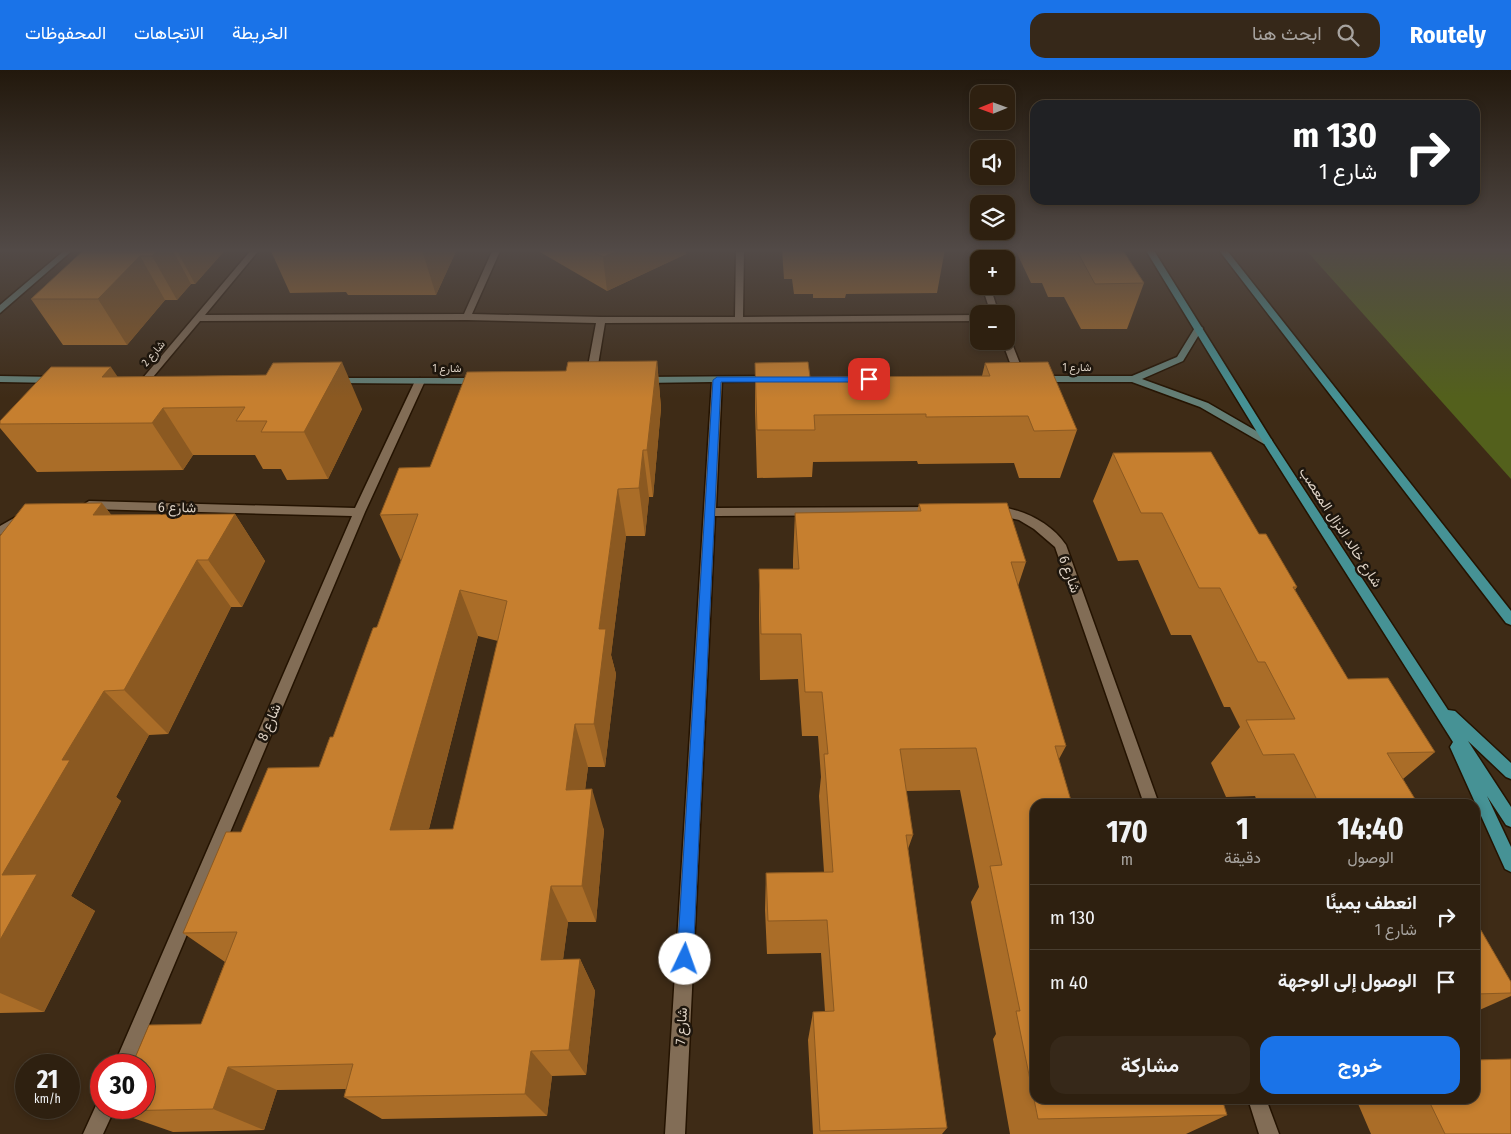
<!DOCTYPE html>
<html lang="ar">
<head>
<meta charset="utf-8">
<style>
	:root { --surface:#2e2010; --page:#362819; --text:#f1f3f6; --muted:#a7a39f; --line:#493e30; --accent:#1a73e8 }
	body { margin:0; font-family:"Fira Sans Condensed",Vazirmatn,sans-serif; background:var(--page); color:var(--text); direction:rtl; height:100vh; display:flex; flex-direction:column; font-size:19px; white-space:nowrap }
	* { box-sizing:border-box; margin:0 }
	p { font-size:16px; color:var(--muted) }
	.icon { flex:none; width:28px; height:28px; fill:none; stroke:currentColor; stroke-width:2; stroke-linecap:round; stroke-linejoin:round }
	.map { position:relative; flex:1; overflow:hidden; direction:ltr }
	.drawer { position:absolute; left:1030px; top:729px; width:450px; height:305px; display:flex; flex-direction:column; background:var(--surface); border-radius:15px; box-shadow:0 2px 8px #0003,0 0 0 1px var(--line); direction:rtl }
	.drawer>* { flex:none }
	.banner { position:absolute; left:1030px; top:30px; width:450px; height:105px; border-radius:15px; box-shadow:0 2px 8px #0003,0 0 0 1px var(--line); direction:rtl; background:#202124; color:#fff; overflow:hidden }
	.needle { width:32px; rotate:269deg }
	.controls { position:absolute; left:970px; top:15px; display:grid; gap:10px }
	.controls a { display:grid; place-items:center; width:45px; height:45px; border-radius:10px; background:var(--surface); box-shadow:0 2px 8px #0003,0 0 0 1px var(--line); font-size:25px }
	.speed { position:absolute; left:15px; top:984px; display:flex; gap:10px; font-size:25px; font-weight:700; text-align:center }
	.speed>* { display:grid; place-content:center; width:65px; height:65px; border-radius:50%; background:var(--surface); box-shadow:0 2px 8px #0003,0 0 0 1px var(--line); line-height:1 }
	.speed small { font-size:12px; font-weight:400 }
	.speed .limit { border:8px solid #d22; background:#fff; color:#111 }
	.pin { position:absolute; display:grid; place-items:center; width:42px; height:42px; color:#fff; margin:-21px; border-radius:10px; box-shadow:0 2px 8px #0006 }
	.me { position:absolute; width:55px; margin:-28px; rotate:3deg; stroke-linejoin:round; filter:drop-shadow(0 0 4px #0008) }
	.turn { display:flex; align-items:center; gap:18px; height:105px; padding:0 20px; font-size:22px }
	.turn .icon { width:65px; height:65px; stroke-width:2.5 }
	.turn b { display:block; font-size:35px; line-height:42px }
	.eta { display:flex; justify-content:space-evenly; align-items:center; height:85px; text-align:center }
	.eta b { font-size:30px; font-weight:700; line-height:35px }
	.primary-button { display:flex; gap:10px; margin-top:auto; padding:10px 20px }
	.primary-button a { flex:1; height:58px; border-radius:15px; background:var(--accent); color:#fff; font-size:20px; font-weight:700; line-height:58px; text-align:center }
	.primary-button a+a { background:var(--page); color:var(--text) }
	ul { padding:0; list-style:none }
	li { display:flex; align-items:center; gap:15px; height:65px; padding:0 20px; border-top:1px solid var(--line) }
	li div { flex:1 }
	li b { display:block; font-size:19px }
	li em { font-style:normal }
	header { display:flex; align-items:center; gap:30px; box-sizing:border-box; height:70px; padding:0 25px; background:var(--accent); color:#fff }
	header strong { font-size:24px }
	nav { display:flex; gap:28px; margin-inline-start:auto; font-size:18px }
	.search { width:350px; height:45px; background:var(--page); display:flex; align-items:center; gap:12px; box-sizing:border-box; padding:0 18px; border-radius:15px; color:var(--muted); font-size:19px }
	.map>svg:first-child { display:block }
	.green { fill:#53601c }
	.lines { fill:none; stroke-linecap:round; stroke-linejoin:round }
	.street-casing { stroke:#241301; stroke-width:3 }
	.secondary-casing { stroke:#241301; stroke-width:3 }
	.primary-casing { stroke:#241301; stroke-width:3 }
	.street { fill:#826d56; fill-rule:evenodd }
	.secondary { fill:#647f76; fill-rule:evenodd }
	.primary { fill:#469295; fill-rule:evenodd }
	.wall { fill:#aa6d28; fill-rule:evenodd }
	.shaded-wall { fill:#8b5921 }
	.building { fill:#c67f2f; stroke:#8b5921; fill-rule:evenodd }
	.route { fill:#1a73e8; stroke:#114b97 }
	.labels { text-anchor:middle; stroke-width:5; stroke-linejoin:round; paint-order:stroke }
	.far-street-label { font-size:11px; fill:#ded2c5; stroke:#1e160d }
	.street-label { font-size:14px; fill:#ded2c5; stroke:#1e160d }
</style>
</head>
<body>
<header>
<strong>Routely</strong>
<div class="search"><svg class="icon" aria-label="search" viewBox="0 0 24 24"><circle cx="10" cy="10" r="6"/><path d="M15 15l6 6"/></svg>ابحث هنا</div>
<nav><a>الخريطة</a><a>الاتجاهات</a><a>المحفوظات</a></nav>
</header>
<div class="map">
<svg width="1511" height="1064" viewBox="0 0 1511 1064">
	<rect width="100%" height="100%" fill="#3e2b16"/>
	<path class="green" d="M1305,179H1511V409Z"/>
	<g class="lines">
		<g class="street-casing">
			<path id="street" d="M252,179H260L205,245L464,244L493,179H501L472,244L601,247H735L736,179H744L743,247L979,245V251L605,253L596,307L591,310L586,307L596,253L467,250L200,251L148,313H142V309Z
				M969,179H977L981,189H979V197L975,195Z
				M982,216H990L999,244H991Z
				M1006,268L1011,271L1026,309L1024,311L1021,312L1016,309L1002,271H1006Z
				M717,307L722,310L716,438L933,437L939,441L933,445L715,446L685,1064H665L712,310Z
				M420,308L425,311L365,442L132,995H114L352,446L89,439L83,435L89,431L355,438L415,311Z
				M996,437C1022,438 1051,453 1066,475L1159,734H1144L1055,477L1034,459L1019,450L992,444L990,441Z
				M21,444L25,445L27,448L25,451L0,465V456Z
				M1248,1029H1266L1279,1064H1259Z
				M101,1030V1038H115L103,1064H83L98,1031Z"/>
		</g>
		<g class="secondary-casing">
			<path id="secondary" d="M66,179H74L0,243V235Z
				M1199,255L1203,258L1183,291L1142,309L1208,333L1272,370V374H1264L1200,337L1132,312H1039L1034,309L1039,306H1132L1177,287L1196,256Z
				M0,306L57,307L62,310L57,313L0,312Z
				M772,306L775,307V311L642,313L637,310L642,307Z
				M334,308H479L484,311L479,314L331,313L329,311Z"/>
		</g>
		<g class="primary-casing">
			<path id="primary" d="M1145,179H1153L1273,372L1448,640L1455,641L1511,693V709L1506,707L1468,671L1511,737V757L1506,755L1487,726L1511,777V802L1505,799L1450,677L1453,672L1263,372Z
				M1218,179H1226L1511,541V555L1506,553Z"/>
		</g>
		<use href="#street" class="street"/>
		<use href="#secondary" class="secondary"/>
		<use href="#primary" class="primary"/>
	</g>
	<path class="wall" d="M85,179H226L195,214H191L177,230H165L127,275H63L31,229Z
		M270,179H457L436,225H348L346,222L290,223Z
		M539,179H685L686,184L607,221L540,182Z
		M782,179H945L937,223L846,224L845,228H813V224H794L792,209H784Z
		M1015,179H1122L1144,213L1127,259H1081L1064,227H1048L1042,213H1031Z
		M657,291L661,338L653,427H649L645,466H626L611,585L616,604L605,697H588L585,720L604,760L596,852H568L563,889H580L595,921L586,1005L552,1006L547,1046L382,1049L344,1027L346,1019L277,1020L264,1060L173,1062L113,1041L201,954L225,892L183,863L241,762L319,697L333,667L377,557L401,491L380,445L430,397L566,301ZM478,566L498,571L453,759H429Z
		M755,293L810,307L982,306L985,293L1077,360L1060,408H1019L1014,393L918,394L917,391L813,392L812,407L757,408L755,340Z
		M118,307L362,339L328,409L287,410L281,399H263L255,385H193L183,400L37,402L0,358V351Z
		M1113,383L1259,464L1297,517L1295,520L1348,609L1435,682L1403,709L1418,734H1258L1255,726L1226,727L1211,693L1240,657L1230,637H1224L1191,565H1171L1138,490L1118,491L1093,431Z
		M102,433L111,445L235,444L265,491L242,537H231L168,664L149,665L116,727L121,731L71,826L95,841L44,942L0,943V466Z
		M919,434L1026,492L1018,516L1066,676L1059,689L1035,1029L1227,1045L1186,1064H1010L993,969L996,964L971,832L979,817L960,720L906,721L913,765L908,779L947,1058L942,1064H813L808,970L813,942H825L821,883L767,884L765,840L766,803L824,802L819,726L821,707L818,666H802L798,609L760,610L759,546V499H793V490L795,443L917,442Z
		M1475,850L1511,912V926L1475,942Z
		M1356,1029H1475L1511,1064H1371Z"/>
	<path class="shaded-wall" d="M159,179H172L191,214L177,230L152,186Z
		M176,179H226L195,214Z
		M423,179H457L436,225L422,180Z
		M622,179H685L686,184L607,221L603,187Z
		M140,186L165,230L127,275L98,229Z
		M657,291L661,338L653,427L647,380Z
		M342,292L362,339L328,409L304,362Z
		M111,297L143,344L102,307Z
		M163,338L193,385L183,400L152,353Z
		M643,380L649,427L645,466L639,418Z
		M618,419L626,466L611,585L616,604L605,697L594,654L599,559Z
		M102,433L140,481L93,445Z
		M235,444L265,491L242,537L208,490Z
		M197,490L231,537L168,664L124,620Z
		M460,520L478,566L419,798L390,760Z
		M104,621L149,665L116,727L121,731L71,826L95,841L44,942L0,923V870L2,805L62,690Z
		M575,654L588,697L580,760L566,720Z
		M592,719L604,760L596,852L582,816Z
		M551,816L568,852L559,921L541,890Z
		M580,889L595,921L586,1005L569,980Z
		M531,981L552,1006L547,1046L525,1024Z
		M228,997L277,1020L264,1060L213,1039Z"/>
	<path class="building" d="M85,179H159L152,186H140L98,229H31Z
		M331,179H423L422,180L330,181Z
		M587,179H622L603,187Z
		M795,179H945L849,180V183H816L815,180H796Z
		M1059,179H1122L1144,213L1095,214L1078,183H1061Z
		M657,291L647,380H643L639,418L618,419L599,559H606L594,654H575L566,720L592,719L582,816H551L541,890L580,889L569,980L531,981L525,1024L344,1027L353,994L228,997L213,1039L113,1041L114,1038H144V995H132L149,955L201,954L237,862L183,863L226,762H241L268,698L319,697L330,667H333L373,558L377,557L418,444L380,445L399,398L430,397L467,302L566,301L568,292ZM460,520L507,531L453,759L390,760Z
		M342,292L304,362H261L267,351H236L245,337L163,338L152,353L0,354V351L51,297H111L102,307L202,306L266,305L273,293Z
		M808,292L810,307L990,306L985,293L1048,292L1077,360L1034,361L1028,346L926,347V344L814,345L815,360H757L755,293Z
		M1211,382L1259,464H1266L1297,517H1293L1348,609L1388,608L1435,682L1387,683L1418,734H1319L1294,684L1263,685L1246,650L1295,649L1265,592H1258L1220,518H1199L1162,443H1141L1113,383Z
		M102,433L93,445L235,444L208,490H197L124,620L104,621L62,690H70L2,805L37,804L0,870V466L25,434Z
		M1007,433L1026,492H1011L1066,676H1055L1072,734H1035V1029H1222L1227,1045L1038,1049L1016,941H1020L990,796L1002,795L976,678L900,679L913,765H906L947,1058L820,1061L813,942L834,941L827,850L768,851L766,803L833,802L824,684H828L822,622H805L801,564H761L759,499H799L795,443L921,441L919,434Z
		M1475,850L1511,912V923L1475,924Z
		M1511,989V1064H1445L1428,1029H1475V990Z"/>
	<linearGradient id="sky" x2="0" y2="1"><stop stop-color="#22180c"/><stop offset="0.55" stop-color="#524a47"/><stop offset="1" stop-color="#524a47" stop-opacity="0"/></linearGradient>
	<rect width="1511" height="328" fill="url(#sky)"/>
	<path class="route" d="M717,307H869L873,309L869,312H721L693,889L690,895L685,897L679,895L677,889L713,310Z"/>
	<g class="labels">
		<g class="far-street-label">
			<text transform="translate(153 283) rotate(-50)" y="4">شارع 2</text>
			<text x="1077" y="301">شارع 1</text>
			<text x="447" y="302">شارع 1</text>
		</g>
		<g class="street-label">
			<text transform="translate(177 437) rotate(1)" y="5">شارع 6</text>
			<text transform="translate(1341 457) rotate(57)" y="5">شارع خالد النزال المعصب</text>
			<text transform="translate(1070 504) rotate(70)" y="5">شارع 6</text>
			<text transform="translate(269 652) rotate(-67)" y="5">شارع 8</text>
			<text transform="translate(681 956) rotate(-87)" y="5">شارع 7</text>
		</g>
	</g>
</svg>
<div class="controls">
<a><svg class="needle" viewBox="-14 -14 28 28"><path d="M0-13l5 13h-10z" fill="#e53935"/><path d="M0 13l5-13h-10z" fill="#a7a39f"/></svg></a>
<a><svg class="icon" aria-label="sound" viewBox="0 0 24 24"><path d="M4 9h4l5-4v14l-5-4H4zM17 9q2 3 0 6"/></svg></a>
<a><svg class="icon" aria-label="layers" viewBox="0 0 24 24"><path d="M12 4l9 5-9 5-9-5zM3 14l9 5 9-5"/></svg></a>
<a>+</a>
<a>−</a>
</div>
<div class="speed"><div>21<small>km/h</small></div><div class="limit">30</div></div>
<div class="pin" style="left:869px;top:309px;background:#d93025"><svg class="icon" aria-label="arrive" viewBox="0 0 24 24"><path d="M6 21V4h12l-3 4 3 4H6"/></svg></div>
<svg class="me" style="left:685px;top:889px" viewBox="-20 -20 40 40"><circle r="19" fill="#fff"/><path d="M0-13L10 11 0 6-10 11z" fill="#1a73e8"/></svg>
<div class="banner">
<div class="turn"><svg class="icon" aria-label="right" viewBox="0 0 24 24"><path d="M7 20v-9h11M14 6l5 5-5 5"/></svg><div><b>130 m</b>شارع 1</div></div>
</div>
<section class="drawer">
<div class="eta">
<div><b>14:40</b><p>الوصول</p></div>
<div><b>1</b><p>دقيقة</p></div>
<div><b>170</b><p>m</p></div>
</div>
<ul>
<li><svg class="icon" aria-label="right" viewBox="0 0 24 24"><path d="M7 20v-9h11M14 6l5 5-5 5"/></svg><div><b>انعطف يمينًا</b><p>شارع 1</p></div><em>130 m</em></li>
<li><svg class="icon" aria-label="arrive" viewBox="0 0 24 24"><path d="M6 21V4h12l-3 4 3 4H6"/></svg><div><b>الوصول إلى الوجهة</b></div><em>40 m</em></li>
</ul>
<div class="primary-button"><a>خروج</a><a>مشاركة</a></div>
</section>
</div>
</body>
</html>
